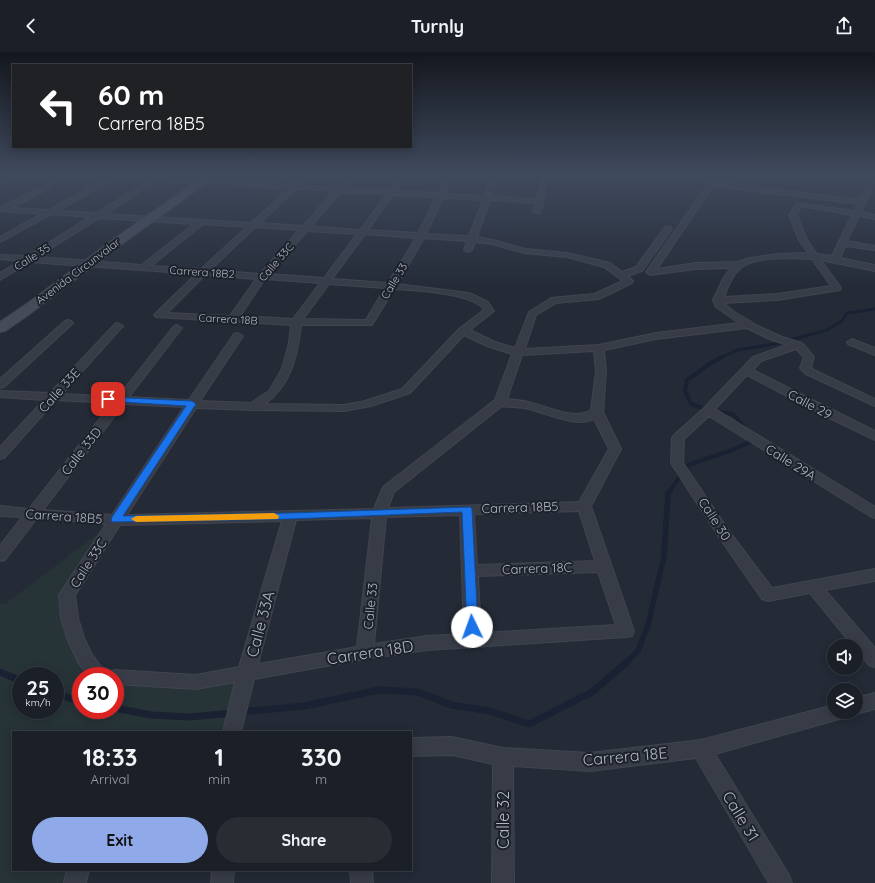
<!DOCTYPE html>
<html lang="en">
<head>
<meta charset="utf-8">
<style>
	:root { --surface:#1b2028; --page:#282d34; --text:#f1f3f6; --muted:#a0a3a8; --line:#393e45; --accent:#90aae9 }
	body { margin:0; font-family:Quicksand,sans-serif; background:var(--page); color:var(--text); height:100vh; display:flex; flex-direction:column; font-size:15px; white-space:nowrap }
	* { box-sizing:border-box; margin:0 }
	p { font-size:13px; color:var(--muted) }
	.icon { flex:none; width:22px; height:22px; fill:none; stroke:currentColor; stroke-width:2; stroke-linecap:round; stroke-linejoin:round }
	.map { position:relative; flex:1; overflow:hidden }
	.drawer { position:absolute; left:12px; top:679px; width:400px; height:140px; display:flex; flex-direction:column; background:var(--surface); border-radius:0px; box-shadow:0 2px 10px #0003,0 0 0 1px var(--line) }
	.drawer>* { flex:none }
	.guide { position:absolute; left:12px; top:12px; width:400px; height:84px; border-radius:0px; box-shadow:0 2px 10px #0003,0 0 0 1px var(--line); background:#202124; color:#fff; overflow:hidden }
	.buttons { position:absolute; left:827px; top:587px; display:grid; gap:8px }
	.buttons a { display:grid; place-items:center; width:36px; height:36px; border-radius:50%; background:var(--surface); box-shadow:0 2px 10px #0003,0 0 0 1px var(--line); font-size:20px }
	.speed { position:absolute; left:12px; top:615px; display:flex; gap:8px; font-size:20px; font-weight:700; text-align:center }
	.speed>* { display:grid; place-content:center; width:52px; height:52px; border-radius:50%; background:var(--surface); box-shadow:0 2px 10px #0003,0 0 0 1px var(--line); line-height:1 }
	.speed small { font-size:10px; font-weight:400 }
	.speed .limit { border:6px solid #d22; background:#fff; color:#111 }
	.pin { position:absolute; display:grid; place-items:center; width:34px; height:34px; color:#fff; margin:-17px; border-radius:8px; box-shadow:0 2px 6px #0006 }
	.me { position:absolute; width:44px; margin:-22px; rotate:357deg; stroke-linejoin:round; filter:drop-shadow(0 0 3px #0008) }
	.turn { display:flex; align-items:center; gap:14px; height:84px; padding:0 20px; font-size:18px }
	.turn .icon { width:52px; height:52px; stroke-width:2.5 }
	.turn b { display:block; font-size:28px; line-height:34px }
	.eta { display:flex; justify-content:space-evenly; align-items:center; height:68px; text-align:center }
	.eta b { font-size:24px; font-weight:700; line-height:28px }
	.button { display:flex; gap:8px; margin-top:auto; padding:8px 20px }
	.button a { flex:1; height:46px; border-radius:24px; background:var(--accent); color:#111; font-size:16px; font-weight:700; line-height:46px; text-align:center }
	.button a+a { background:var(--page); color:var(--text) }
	header { display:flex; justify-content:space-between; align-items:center; height:52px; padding:0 20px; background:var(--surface); font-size:18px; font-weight:700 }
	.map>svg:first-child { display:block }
	.green { fill:#263337; fill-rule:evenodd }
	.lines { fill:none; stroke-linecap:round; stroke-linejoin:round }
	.stream-far3 { stroke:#192132; stroke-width:3 }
	.stream-far2 { stroke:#192132; stroke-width:4 }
	.stream-far1 { stroke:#192132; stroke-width:5.5 }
	.stream { stroke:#192132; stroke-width:7 }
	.minor-casing { stroke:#404550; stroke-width:2 }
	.secondary-casing { stroke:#404550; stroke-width:2 }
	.minor { fill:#373c47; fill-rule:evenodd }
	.secondary { fill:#464b59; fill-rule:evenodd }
	.route { fill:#1a73e8; stroke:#114b97 }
	.slow { fill:#f59e0b }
	.labels { text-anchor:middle; stroke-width:4; stroke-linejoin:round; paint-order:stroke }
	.far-street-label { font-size:11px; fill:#b2b7c3; stroke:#1c212b }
	.street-label { font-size:13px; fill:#b2b7c3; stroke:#1c212b }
	.near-street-label { font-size:16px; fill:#b2b7c3; stroke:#1c212b }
</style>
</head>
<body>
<header><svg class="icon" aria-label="back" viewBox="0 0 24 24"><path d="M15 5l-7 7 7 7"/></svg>Turnly<svg class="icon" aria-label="share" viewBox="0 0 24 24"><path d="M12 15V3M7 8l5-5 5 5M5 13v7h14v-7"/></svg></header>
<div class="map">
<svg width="875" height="831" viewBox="0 0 875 831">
	<rect width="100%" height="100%" fill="#242a36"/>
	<path class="green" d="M116,468L67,543L68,566L99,624H81V658H115V625L196,630L246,622L232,680H13V818H78L75,831H0V551L5,552ZM21,624H55V658H21Z"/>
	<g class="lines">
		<path class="stream-far3" d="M720,306L737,298L775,292L827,278L842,269L847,261L875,257"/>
		<path class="stream-far2" d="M708,358L691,352L685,339L687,328L711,311L722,305
			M669,440L688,413L732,398L750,390L744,375L733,362L716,360"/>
		<path class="stream-far1" d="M626,611L638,599L648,573L664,504L668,441L670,439"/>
		<path class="stream" d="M0,620L21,629
			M55,641L81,650
			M115,656L151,663L190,665L233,661
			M241,660L304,654L379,638L418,640L451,653L490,659L529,672L592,640L627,610"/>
		<g class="minor-casing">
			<path id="minor" d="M16,121H25L0,134V129Z
				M43,121L157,124L160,126L292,133L307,121H314L300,133L338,136L352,121H359L345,136L390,138L402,121H409L396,139L439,141L449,121H455L445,142L484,144L493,121H499L491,144L536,147L542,121H548L544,149L540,161H537L533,159L535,151L490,148L477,185L493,188L525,197L567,201L610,211L622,220L636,215L665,175H671L672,177L642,219L628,224L633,229L632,231L599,247L556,251L536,263L525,297L599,293L656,281L739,271L716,255L713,248L724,225L731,216L696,217L650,223L646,220L713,125L696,121H722L721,123L727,125L724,127L719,126L716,130L860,148L870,127L834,121H854L871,124L875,121V130L861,160L875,163V167L859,164L847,189L875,194V198L845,194L840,206L875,213V219L821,208L841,236L840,238L777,248L723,251L736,261L758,274L782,285L802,291L814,305L811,315L814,318L875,347V354L806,322L800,316L804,305L796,297L761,309L753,318L875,379V388L817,360L747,323L715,357L875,455V466L870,464L709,364L684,387L683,411L729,479L772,536L875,517V529L825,538L875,596V615L869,613L856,597V594H853L810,541L768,549L762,547L719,485L671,411L672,386L674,383L704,356L753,305L787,293L767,286L747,276L656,287L604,298L606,320L603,360L621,397L591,454L634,579L632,584L626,585L427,598L365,607L254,627L241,680H223L235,630L196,637L115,632V624H88L78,610L67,586L61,566L59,543L106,472L37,466L5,508L0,509V494L22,465L0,464V454L29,457L112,351L56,348L4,406L0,407V395L44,348L0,345V339L50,341L115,272L118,271L123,274L121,276L62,342L118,345L174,274L177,273L182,276L129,345L189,348L234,282L238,281L243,284L200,349L251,351L269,339L282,317L289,291L291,273L156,265L154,263L156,261L196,222L30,210L0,228V221L20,209L0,207V203L27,204L90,165L51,162L0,190V185L42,162L0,159V155L44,135L57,124ZM69,124L106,126L49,158L12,156L48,137L61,126ZM114,127L148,129L97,161L58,159ZM156,129L288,137L251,171L106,162ZM713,134L858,152L854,159L797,151L789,163L799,188L808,201L779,202L750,206L737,210L696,211L657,217ZM296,137L334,139L303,174L260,171ZM341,140L387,142L360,178L311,174ZM393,143L437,145L418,181L368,178ZM443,146L483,148L469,184L426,182ZM801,154L852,163L832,204L817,202L807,188L797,163ZM99,166L194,172L142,213L37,205ZM203,172L247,175L201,217L151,214ZM255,175L299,178L260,222L210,218ZM307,179L357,182L324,226L269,222ZM365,182L416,186L388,231L332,227ZM424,186L467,189L464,198L468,200L472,198L475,190L492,192L524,201L567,205L604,215L623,229L594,242L551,246L529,260L515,296L495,290L470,278L494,259L488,250L469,241L397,232ZM793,206L812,207L831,234L777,242L724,245C727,237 730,229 735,222C747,205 774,207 793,206ZM205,223L256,227L230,264L167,261ZM265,227L320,231L293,267L240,264ZM329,232L385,236L366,268L303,267ZM394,237C414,238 474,241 484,258L459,277L402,337L365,349L344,353L265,352C291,333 298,303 301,273H372ZM464,283L487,294L512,302L495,348L383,435L374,457L127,463L196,356L253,358L344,359L371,354L410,341ZM594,299L596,320L591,358C574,369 547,354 528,350C521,348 514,348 507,347L522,303ZM124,352L184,355L112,463L43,458ZM502,354C510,355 517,355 524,356C542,359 577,377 594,367L609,397L579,450L388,456L394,440ZM579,459L595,509L477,513L474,462ZM460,463L464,582L427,584L374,592L386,465ZM372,466L357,595L258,612L296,468ZM282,469L239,615L196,623L115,618L109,620L107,623L91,601L84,586L78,566L75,543L120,473ZM598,520L616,573L481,581L478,524Z
				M760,121H780L807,125L810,127L807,129Z
				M68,268L71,269L73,271L71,273L4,335L0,336V327L65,269Z
				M852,287L875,296V303L848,292L847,290Z
				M875,641V657L856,662L851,660H856V646Z
				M834,653V660H845L843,666L715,702L789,823L792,831H769L696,706L590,719L513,714L514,831H492L493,712L452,703L411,704V686L452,685L503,696L590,701L701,688Z
				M67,818H89L86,831H64Z
				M212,818H234L233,831H211Z
				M350,818H372L373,831H351Z"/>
		</g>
		<g class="secondary-casing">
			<path id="secondary" d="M209,121H220L122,192L27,264L5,279L0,280V270L28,251L114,187Z"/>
		</g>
		<use href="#minor" class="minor"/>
		<use href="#secondary" class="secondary"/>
	</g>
	<linearGradient id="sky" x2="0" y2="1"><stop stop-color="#14171e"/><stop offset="0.51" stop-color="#3f4a5d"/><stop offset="1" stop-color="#3f4a5d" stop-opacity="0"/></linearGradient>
	<rect width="875" height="238" fill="url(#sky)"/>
	<path class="route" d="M108,345L192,349L196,352L123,464L290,461L470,455L472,457L478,575L477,578L472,579L468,578L467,575L462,460L290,467L112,470L111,468L112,465L186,354L105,349V346Z"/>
	<path class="slow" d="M274,461L279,464L278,467L136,470L131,467L136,464Z"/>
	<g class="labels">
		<g class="far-street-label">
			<text transform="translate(32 205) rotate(-32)" y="4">Calle 35</text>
			<text transform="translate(276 210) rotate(-49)" y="4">Calle 33C</text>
			<text transform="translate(78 219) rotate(-37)" y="4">Avenida Circunvalar</text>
			<text transform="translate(202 220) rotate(4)" y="4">Carrera 18B2</text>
			<text transform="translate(394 229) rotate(-59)" y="4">Calle 33</text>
			<text transform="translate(228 267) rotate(3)" y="4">Carrera 18B</text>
		</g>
		<g class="street-label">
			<text transform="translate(59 338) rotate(-48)" y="5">Calle 33E</text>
			<text transform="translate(810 352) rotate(28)" y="5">Calle 29</text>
			<text transform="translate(81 399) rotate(-52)" y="5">Calle 33D</text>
			<text transform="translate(791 410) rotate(32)" y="5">Calle 29A</text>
			<text transform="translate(520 455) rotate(-2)" y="5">Carrera 18B5</text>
			<text transform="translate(64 464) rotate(4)" y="5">Carrera 18B5</text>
			<text transform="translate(715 467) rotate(57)" y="5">Calle 30</text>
			<text transform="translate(88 511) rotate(-57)" y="5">Calle 33C</text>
			<text transform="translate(537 516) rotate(-2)" y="5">Carrera 18C</text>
			<text transform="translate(370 554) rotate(-84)" y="5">Calle 33</text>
		</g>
		<g class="near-street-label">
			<text transform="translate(260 572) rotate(-75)" y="6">Calle 33A</text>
			<text transform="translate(370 600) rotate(-9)" y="6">Carrera 18D</text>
			<text transform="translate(625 704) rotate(-5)" y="6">Carrera 18E</text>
			<text transform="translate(741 764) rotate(59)" y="6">Calle 31</text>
			<text transform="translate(503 768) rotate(-90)" y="6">Calle 32</text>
		</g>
	</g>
</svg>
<div class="buttons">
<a><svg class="icon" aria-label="sound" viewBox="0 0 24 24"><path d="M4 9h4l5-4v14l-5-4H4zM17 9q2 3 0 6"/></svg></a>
<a><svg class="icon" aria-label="layers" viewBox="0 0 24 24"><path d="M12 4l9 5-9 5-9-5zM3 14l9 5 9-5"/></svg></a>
</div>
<div class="speed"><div>25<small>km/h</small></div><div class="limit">30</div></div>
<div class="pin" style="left:108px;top:347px;background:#d93025"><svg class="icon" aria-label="arrive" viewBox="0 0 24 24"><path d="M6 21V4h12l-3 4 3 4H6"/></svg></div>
<svg class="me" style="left:472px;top:575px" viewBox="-20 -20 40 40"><circle r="19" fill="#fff"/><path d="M0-13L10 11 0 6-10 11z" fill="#1a73e8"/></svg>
<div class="guide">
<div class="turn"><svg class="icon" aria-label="left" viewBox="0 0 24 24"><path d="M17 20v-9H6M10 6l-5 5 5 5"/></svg><div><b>60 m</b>Carrera 18B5</div></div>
</div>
<section class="drawer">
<div class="eta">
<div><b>18:33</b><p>Arrival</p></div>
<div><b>1</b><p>min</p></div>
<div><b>330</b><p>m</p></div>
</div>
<div class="button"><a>Exit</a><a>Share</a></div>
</section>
</div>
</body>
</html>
